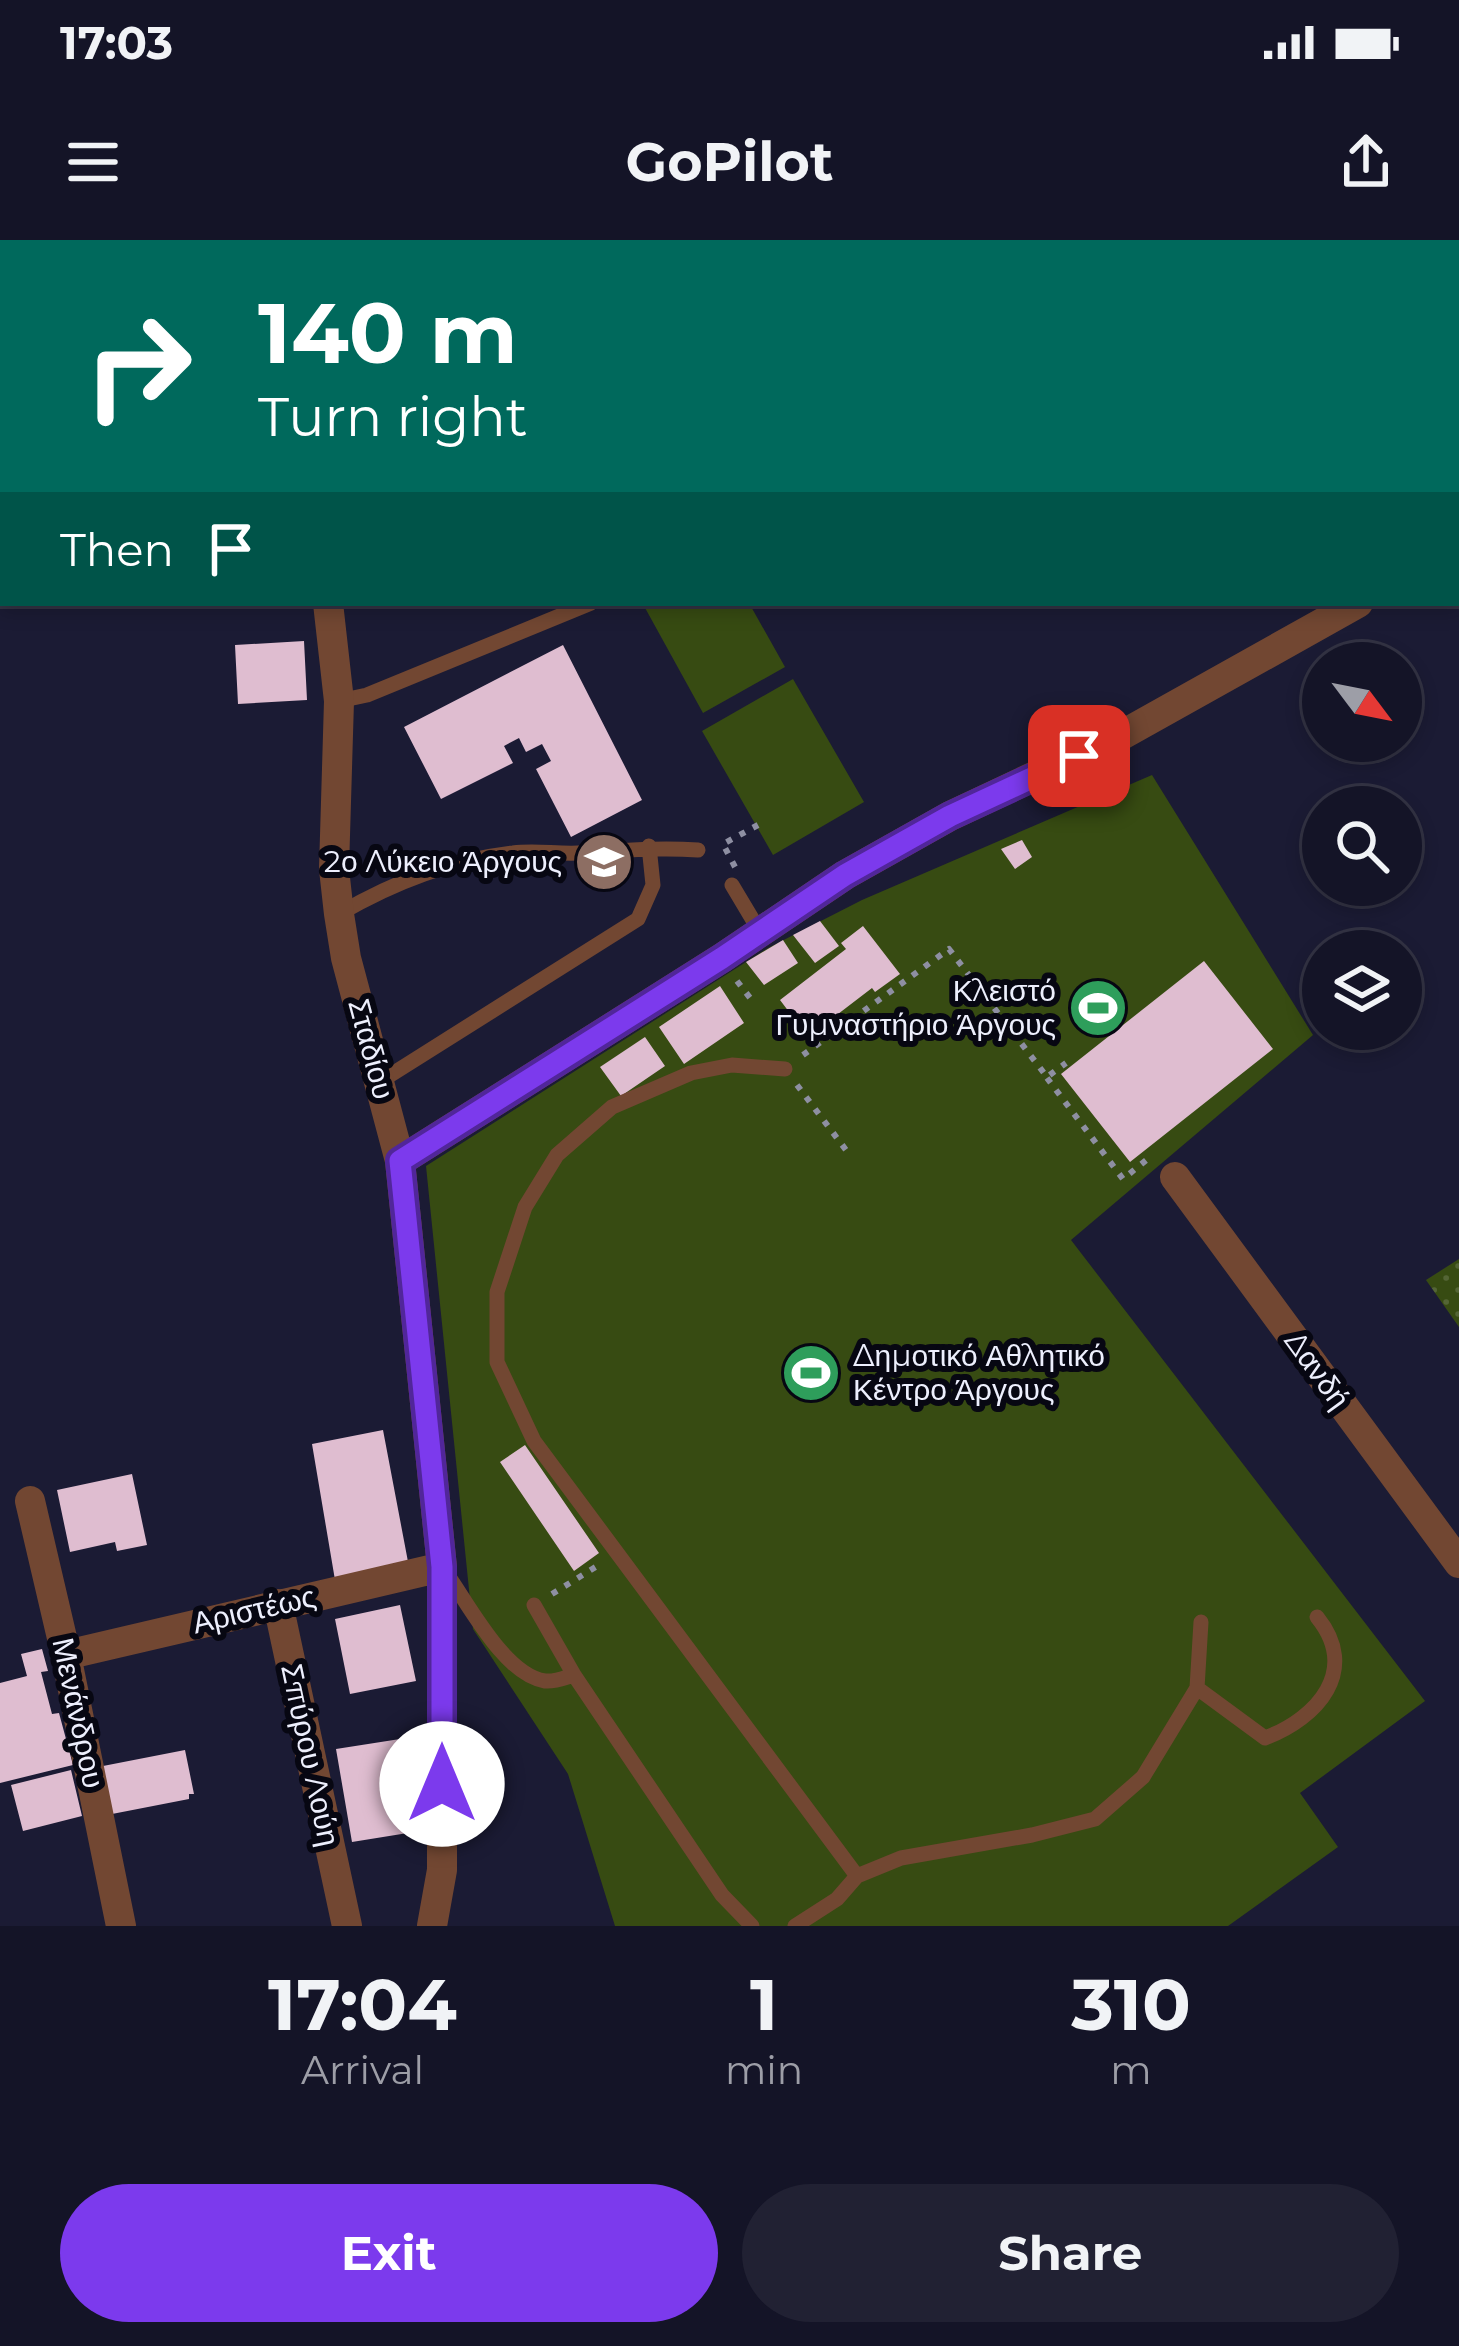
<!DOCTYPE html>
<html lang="en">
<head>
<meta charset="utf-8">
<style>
	:root { --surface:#141427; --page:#212133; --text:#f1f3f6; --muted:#9d9ea7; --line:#334; --accent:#7c3aed }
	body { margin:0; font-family:Montserrat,sans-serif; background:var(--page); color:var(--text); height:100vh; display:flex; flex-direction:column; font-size:45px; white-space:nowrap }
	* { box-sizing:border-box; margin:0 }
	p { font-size:39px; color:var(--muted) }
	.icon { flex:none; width:66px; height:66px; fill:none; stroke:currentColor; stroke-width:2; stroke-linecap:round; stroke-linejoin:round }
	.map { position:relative; height:1686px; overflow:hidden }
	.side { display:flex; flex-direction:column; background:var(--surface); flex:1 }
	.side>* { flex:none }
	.guide { position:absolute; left:0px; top:0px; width:1461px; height:366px; box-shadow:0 6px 18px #0003,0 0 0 3px var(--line); background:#00695c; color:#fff; overflow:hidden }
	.needle { width:78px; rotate:122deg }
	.buttons { position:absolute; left:1302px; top:402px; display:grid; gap:24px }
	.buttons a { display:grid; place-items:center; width:120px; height:120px; border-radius:50%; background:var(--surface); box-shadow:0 6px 18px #0003,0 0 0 3px var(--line); font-size:60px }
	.pin { position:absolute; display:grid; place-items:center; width:102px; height:102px; color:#fff; margin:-51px; border-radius:24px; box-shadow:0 6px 18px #0006 }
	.me { position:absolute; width:132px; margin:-66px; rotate:0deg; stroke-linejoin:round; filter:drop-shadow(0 0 9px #0008) }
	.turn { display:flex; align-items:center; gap:42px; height:252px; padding:0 60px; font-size:54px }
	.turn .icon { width:156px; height:156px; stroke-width:2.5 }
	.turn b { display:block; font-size:84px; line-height:102px }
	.then { display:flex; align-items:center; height:114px; padding:0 60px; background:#0003; gap:24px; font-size:45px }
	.eta { display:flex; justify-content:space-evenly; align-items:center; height:204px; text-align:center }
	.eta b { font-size:72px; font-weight:700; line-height:84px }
	.button { display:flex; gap:24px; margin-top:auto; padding:24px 60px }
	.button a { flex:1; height:138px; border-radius:72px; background:var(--accent); color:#fff; font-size:48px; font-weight:700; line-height:138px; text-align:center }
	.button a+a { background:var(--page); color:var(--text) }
	.status { display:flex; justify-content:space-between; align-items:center; height:84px; padding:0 60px; background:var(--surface); direction:ltr }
	.status svg { height:33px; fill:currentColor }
	header { display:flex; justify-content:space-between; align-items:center; height:156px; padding:0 60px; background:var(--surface); font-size:54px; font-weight:700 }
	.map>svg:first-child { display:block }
	.grass { fill:url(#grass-dots) }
	.garden { fill:#374b12 }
	.building { fill:#dfbdd0 }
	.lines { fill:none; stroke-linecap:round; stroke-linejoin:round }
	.path { stroke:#8e8fa2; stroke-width:6; stroke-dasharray:6 9; stroke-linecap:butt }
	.service { stroke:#724732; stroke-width:15 }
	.minor { stroke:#724732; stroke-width:30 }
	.route-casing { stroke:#51269a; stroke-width:30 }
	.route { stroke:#7c3aed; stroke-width:21 }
	.labels { text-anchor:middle; stroke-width:12; stroke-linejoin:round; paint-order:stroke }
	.poi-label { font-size:30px; fill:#edeffd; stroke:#070712; text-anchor:end }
	.street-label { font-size:30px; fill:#edeffd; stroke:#070712 }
</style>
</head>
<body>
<div class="status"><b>17:03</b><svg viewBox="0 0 49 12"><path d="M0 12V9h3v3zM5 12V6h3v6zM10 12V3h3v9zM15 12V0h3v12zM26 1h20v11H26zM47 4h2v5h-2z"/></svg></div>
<header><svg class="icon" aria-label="menu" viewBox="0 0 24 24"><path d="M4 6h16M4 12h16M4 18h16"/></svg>GoPilot<svg class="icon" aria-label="share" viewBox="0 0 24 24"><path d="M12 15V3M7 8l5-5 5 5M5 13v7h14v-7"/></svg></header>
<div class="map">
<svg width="1459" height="1686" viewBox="0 0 1459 1686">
	<defs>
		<pattern id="grass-dots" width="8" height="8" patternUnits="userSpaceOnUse" patternTransform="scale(3)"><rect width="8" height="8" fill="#374b12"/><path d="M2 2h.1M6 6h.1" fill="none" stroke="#546535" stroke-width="1.8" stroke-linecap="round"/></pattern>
	</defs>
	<rect width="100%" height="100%" fill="#1b1b34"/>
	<path class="grass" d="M445,0H1122L1112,3Z
		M1459,1019V1087L1426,1040Z"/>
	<path class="garden" d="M650,363H749L785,427L703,473L644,366Z
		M793,439L864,562L773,615L702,491Z
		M1152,535L1313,795L1071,1000L1425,1461L1300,1553L1338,1607L1228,1686H615L568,1534L473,1389L426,926L768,708L862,660Z"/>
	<path class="building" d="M304,401L307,460L238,464L235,405Z
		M563,405L642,560L571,597L536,529L551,521L542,504L526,512L519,498L504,506L513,523L441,559L404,487Z
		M1022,600L1032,617L1015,629L1001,609Z
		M820,681L839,706L815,723L793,695Z
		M863,686L900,734L875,752L872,748L808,797L780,760L846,709L841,703Z
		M783,700L798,723L764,745L746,722Z
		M1204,721L1273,809L1130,922L1061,834Z
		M720,746L744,783L684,824L659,787Z
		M645,797L665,826L621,856L600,827Z
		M383,1190L409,1327L335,1340L312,1204Z
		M525,1205L599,1313L574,1331L500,1222Z
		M132,1234L147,1305L117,1311L115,1302L70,1312L57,1250Z
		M400,1365L416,1441L350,1454L335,1379Z
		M42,1409L48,1431L41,1432L52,1474L59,1473L73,1525L0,1543V1443L27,1436L21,1414Z
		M400,1499L414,1592L352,1602L336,1509Z
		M185,1510L194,1554H189V1559L112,1574L103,1526Z
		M71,1530L82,1576L23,1591L11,1545Z"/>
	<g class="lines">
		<path class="path" d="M735,627L723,604L758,585
			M737,741L754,763
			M803,815L949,709L1047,837L1066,823
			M1047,838L1123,939L1150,917
			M797,845L849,914
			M552,1354L602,1323"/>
		<path class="service" d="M339,461L367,455L591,363
			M732,645L760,692
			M339,674C392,643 451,620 513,613C534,610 556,614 578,613C619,611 656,607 698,610
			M785,829L732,825L691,833L612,867L557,915L525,967L497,1052V1122L534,1201L857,1636
			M381,841L638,679L653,645L649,606
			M447,1334C469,1365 505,1435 545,1441C555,1442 564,1438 574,1435
			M534,1365L574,1435L722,1655L752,1686
			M1197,1448L1265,1498C1318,1478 1360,1430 1317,1377
			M795,1686L837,1659L857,1636L901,1618L1032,1595L1095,1579L1143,1537L1197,1448L1201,1382"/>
		<path class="minor" d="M52,0L56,3
			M1458,306H1459
			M328,363L339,461L334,629L339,674L346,718L400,921L442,1327V1630L432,1686
			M400,921L722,718L845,635L950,576L1122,495L1358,363
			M1175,937L1459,1323
			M30,1261L66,1415L121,1686
			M278,1364L347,1686
			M66,1415L442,1327"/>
	</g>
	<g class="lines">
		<g class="route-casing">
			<path id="route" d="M442,1544V1327L400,921L722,718L845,635L950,576L1079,516"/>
		</g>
		<use href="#route" class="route"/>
	</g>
	<defs>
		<g id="school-disc" transform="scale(3)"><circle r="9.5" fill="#8d6e63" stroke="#070712"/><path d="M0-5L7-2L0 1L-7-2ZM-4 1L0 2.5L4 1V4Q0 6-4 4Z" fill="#fff"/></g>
		<g id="stadium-disc" transform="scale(3)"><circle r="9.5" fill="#2e9e5b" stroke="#070712"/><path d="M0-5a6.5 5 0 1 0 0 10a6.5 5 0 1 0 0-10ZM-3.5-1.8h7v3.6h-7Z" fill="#fff"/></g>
	</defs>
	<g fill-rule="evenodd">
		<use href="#school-disc" x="604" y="622"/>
		<use href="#stadium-disc" x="1098" y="768"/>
		<use href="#stadium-disc" x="811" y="1133"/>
	</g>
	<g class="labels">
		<g class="poi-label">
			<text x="562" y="632">2ο Λύκειο Άργους</text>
			<text x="1056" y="761">Κλειστό<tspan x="1056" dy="34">Γυμναστήριο Άργους</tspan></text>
			<text x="853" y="1126" text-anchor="start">Δημοτικό Αθλητικό<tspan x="853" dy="34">Κέντρο Άργους</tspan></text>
		</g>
		<g class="street-label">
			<text transform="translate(371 809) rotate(75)" y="10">Σταδίου</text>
			<text transform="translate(1317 1130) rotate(54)" y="10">Δανδή</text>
			<text transform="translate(254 1370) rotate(-13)" y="10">Αριστέως</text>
			<text transform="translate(78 1473) rotate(78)" y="10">Μενάνδρου</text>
			<text transform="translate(310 1515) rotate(78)" y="10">Σπύρου Λούη</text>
		</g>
	</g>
</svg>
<div class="buttons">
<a><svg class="needle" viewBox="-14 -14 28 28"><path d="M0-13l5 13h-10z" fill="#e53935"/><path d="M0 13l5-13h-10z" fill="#9d9ea7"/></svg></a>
<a><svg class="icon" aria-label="search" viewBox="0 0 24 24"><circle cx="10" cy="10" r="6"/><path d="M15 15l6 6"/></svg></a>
<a><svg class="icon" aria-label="layers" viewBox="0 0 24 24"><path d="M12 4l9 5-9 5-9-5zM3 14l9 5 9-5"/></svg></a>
</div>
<div class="pin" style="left:1079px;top:516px;background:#d93025"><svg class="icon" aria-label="arrive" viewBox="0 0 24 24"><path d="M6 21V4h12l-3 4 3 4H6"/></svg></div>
<svg class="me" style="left:442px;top:1544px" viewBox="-20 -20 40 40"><circle r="19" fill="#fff"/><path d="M0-13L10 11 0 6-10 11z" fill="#7c3aed"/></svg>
<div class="guide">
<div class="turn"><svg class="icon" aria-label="right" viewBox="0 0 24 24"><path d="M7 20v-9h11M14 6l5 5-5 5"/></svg><div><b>140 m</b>Turn right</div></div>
<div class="then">Then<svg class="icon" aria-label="arrive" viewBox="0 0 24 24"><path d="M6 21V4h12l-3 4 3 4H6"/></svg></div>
</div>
</div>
<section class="side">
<div class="eta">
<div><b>17:04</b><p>Arrival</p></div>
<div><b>1</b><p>min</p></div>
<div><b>310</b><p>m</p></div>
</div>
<div class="button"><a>Exit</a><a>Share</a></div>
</section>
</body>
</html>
